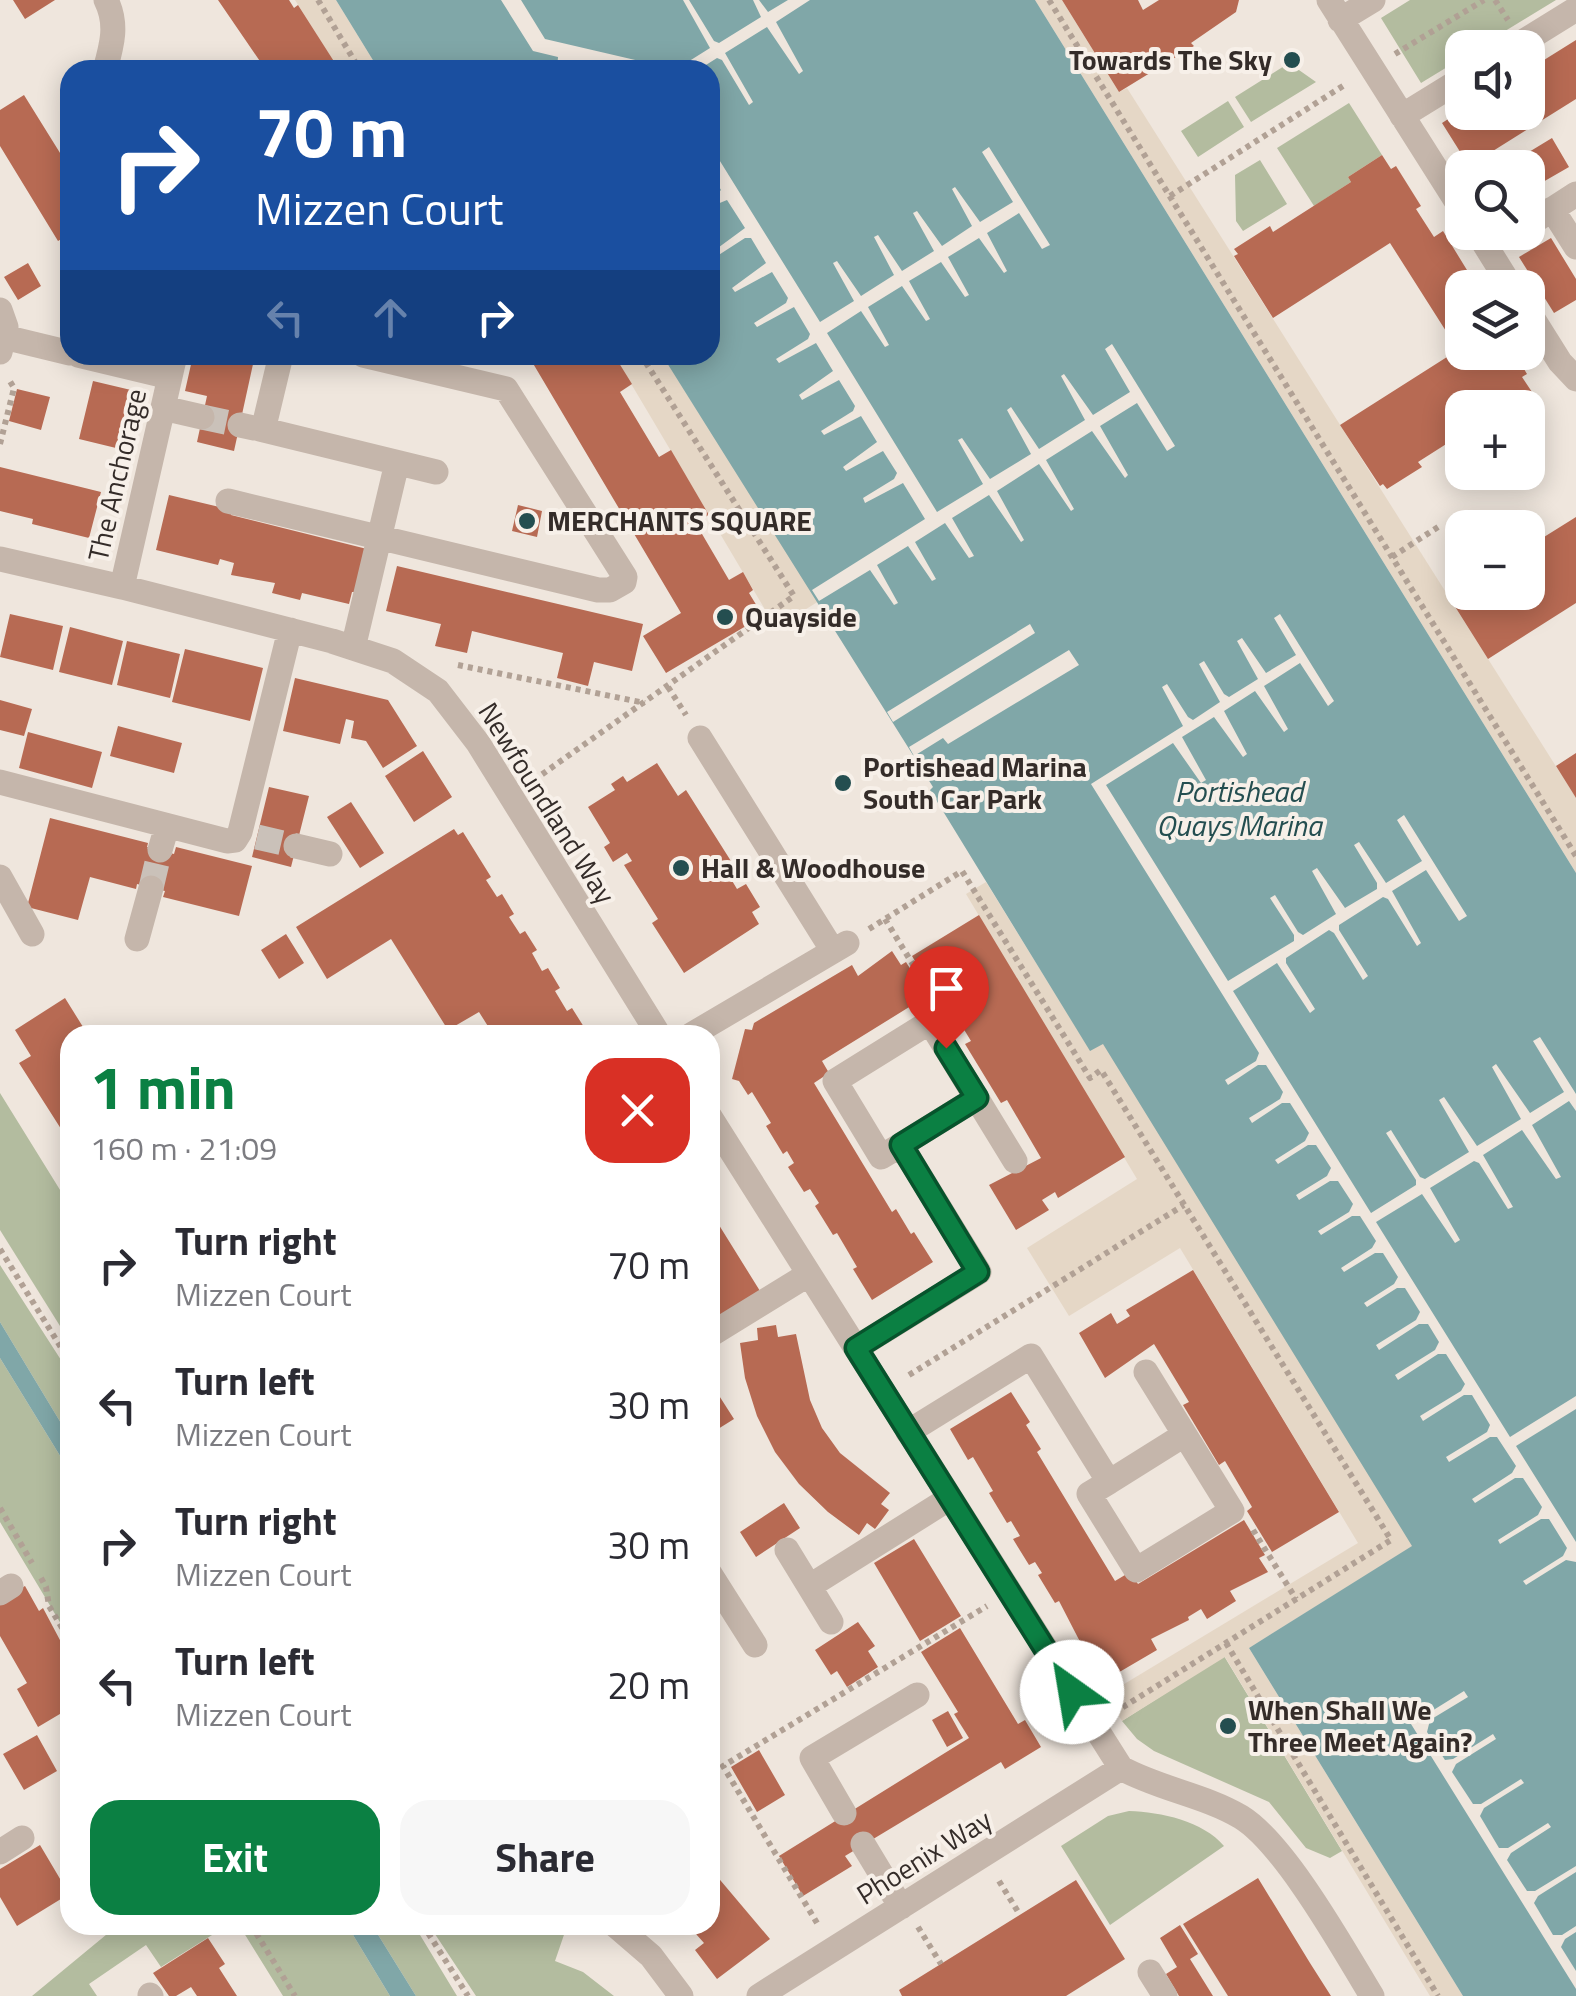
<!DOCTYPE html>
<html lang="en">
<head>
<meta charset="utf-8">
<style>
	:root { --surface:#fff; --page:#f7f7f7; --text:#2b2b33; --muted:#7c7c81; --accent:#0b8043 }
	body { margin:0; font-family:"Titillium Web",sans-serif; background:var(--page); color:var(--text); height:100vh; display:flex; flex-direction:column; font-size:38px; white-space:nowrap }
	* { box-sizing:border-box; margin:0 }
	p { font-size:32px; color:var(--muted) }
	.icon { flex:none; width:55px; height:55px; fill:none; stroke:currentColor; stroke-width:2; stroke-linecap:round; stroke-linejoin:round }
	.map { position:relative; flex:1; overflow:hidden }
	.side { position:absolute; left:60px; top:1025px; width:660px; height:910px; display:flex; flex-direction:column; background:var(--surface); border-radius:30px; box-shadow:0 5px 25px #0003 }
	.side>* { flex:none }
	.top-card { position:absolute; left:60px; top:60px; width:660px; height:305px; border-radius:30px; box-shadow:0 5px 25px #0003; background:#1a4fa0; color:#fff; overflow:hidden }
	.fabs { position:absolute; left:1445px; top:30px; display:grid; gap:20px }
	.fabs a { display:grid; place-items:center; width:100px; height:100px; border-radius:20px; background:var(--surface); box-shadow:0 5px 25px #0003; font-size:50px }
	.pin { position:absolute; display:grid; place-items:center; width:85px; height:85px; color:#fff; margin:-102px -42px; border-radius:50% 50% 50% 0; rotate:-45deg; box-shadow:0 0 10px #0007 }
	.pin .icon { rotate:45deg }
	.me { position:absolute; width:110px; margin:-55px; rotate:328deg; stroke-linejoin:round; filter:drop-shadow(0 0 8px #0008) }
	.turn { display:flex; align-items:center; gap:35px; height:210px; padding:0 30px; font-size:45px }
	.turn .icon { width:130px; height:130px; stroke-width:2.5 }
	.turn b { display:block; font-size:70px; line-height:85px }
	.lanes { display:flex; align-items:center; height:95px; padding:0 30px; background:#0003; justify-content:center; gap:50px; direction:ltr }
	.lanes .off { opacity:.35 }
	.round { display:grid; place-items:center; flex:none; width:105px; height:105px; border-radius:30px; background:var(--page) }
	.summary { display:flex; align-items:center; justify-content:space-between; height:170px; padding:0 30px }
	h1 { font-size:60px; font-weight:700; line-height:75px; color:var(--accent) }
	.primary-button { display:flex; gap:20px; margin-top:auto; padding:20px 30px }
	.primary-button a { flex:1; height:115px; border-radius:30px; background:var(--accent); color:#fff; font-size:40px; font-weight:700; line-height:115px; text-align:center }
	.primary-button a+a { background:var(--page); color:var(--text) }
	ul { padding:0; list-style:none }
	li { display:flex; align-items:center; gap:30px; height:140px; padding:0 30px }
	li div { flex:1 }
	li b { display:block; font-size:38px }
	li em { font-style:normal }
	.map>svg:first-child { display:block }
	.green { fill:#b3bc9f }
	.plaza { fill:#e5d7c6 }
	.water { fill:#80a7a8 }
	.pier { fill:#efe6dd }
	.building { fill:#b76a53 }
	.lines { fill:none; stroke-linecap:round; stroke-linejoin:round }
	.minor-tunnel { stroke:#cac1b9; stroke-width:25; stroke-dasharray:25 12; stroke-linecap:butt }
	.path { stroke:#b1a195; stroke-width:6; stroke-dasharray:5 5; stroke-linecap:butt }
	.minor { stroke:#c5b6ab; stroke-width:25 }
	.route-casing { stroke:#07532c; stroke-width:25 }
	.route { stroke:#0b8043; stroke-width:18 }
	.poi-dot { fill:#244e50; stroke:#f7f0e9; stroke-width:4 }
	.labels { text-anchor:middle; stroke-width:8; stroke-linejoin:round; paint-order:stroke }
	.poi-label { font-size:28px; font-weight:bold; fill:#342c29; stroke:#f7f0e9; text-anchor:start }
	.street-label { font-size:28px; fill:#342c29; stroke:#f7f0e9 }
	.water-label { font-size:30px; font-style:italic; fill:#244e50; stroke:#f7f0e9 }
</style>
</head>
<body>
<div class="map">
<svg width="1576" height="1996" viewBox="0 0 1576 1996">
	<rect width="100%" height="100%" fill="#efe6dd"/>
	<path class="green" d="M1410,0H1556L1479,47L1462,48V58L1421,83L1381,18Z
		M1289,63L1316,82L1251,122L1235,97Z
		M1228,101L1244,127L1198,157L1181,131Z
		M1349,103L1382,155L1348,177L1351,182L1314,206L1277,148Z
		M1260,160L1287,204L1243,231L1236,221L1235,175Z
		M0,1093L70,1206V1342L0,1230Z
		M0,1265L70,1374V1438L0,1322Z
		M0,1358L70,1472V1639L0,1522Z
		M1224,1656L1342,1851L1330,1858L1306,1848L1269,1802L1154,1751L1137,1739L1122,1721Z
		M1129,1811C1161,1812 1203,1821 1224,1846L1110,1925L1061,1846L1108,1816Z
		M118,1925H228L161,1967L146,1945L89,1984L97,1996H32Z
		M239,1925H347L390,1996H283Z
		M372,1925H414L457,1996H416Z
		M429,1925L567,1926L555,1961L583,1972L614,1996H476Z"/>
	<path class="plaza" d="M295,0H336L379,70H339Z
		M1035,0H1062L1119,92L1127,88L1576,798V873Z
		M614,355H662L819,601L776,628Z
		M986,882L1090,1050L1103,1043L1413,1546L1249,1648L1463,1996H1430L1225,1657L1122,1721L1106,1695L1358,1543L1180,1248L1069,1316L1027,1248L1137,1179L966,894Z"/>
	<path class="water" d="M336,0H1035L1576,873V1996H1463L1249,1648L1412,1546L1103,1044L1090,1051L930,790L933,787L662,355H710V70H379Z
		M0,1322L70,1438V1472L0,1358Z
		M347,1925H372L416,1996H390Z"/>
	<path class="pier" d="M501,0H521L545,39L661,66L663,70H596L594,66L568,60L563,70H557L558,57L533,51Z
		M683,0H689L714,41L719,43L761,17L753,0H759L768,12L788,0H810L776,22L803,71L799,74L767,27L725,53L753,102L749,105L722,60L717,58L698,70H675L710,48Z
		M710,145L820,322L854,301L833,263L837,261L861,296L894,275L874,237L878,235L902,271L934,251L913,213L917,211L942,246L972,226L952,189L955,187L980,222L1013,202L982,152L989,147L1050,245L1042,249L1019,213L987,233L1007,271L1004,273L979,238L948,257L969,295L965,297L941,262L909,281L930,319L926,321L902,286L868,307L889,345L885,347L861,311L827,333L937,512L983,484L958,440L962,438L990,479L1031,454L1007,410L1011,407L1039,449L1085,420L1061,376L1064,374L1093,415L1130,392L1105,349L1112,344L1175,446L1167,451L1137,403L1100,426L1128,475L1125,478L1092,431L1046,460L1074,509L1071,511L1039,464L997,491L1024,540L1021,542L989,495L952,518L974,556L969,558L945,523L915,542L936,579L932,581L908,546L877,565L898,603L894,605L870,570L819,601L812,590L925,519L903,483L865,503L863,498L894,479L897,473L883,451L846,471L843,467L877,442L861,416L824,435L821,431L853,411L855,406L839,380L802,400L799,395L833,371L816,343L779,363L776,359L808,339L810,334L794,307L757,327L754,323L786,303L788,298L772,272L735,292L732,288L766,263L751,238H745L714,258L711,253L745,228L727,200L710,207V201L721,190L710,172Z
		M1280,614L1334,701L1328,706L1300,663L1264,686L1288,729L1284,732L1255,691L1224,711L1247,754L1243,757L1214,717L1182,737L1206,780L1201,783L1173,743L1106,785L1228,981L1294,941V935L1270,898L1275,895L1298,932L1303,935L1336,914L1312,871L1317,868L1345,908L1377,889V883L1354,845L1359,842L1386,883L1422,861L1397,820L1404,815L1467,916L1459,921L1426,870L1392,891L1421,943L1417,946L1388,899L1383,897L1339,925V930L1368,976L1363,980L1334,933L1329,930L1286,958V963L1315,1009L1310,1013L1277,963L1233,991L1371,1213L1416,1185V1180L1386,1133L1391,1130L1420,1177L1425,1179L1469,1152L1439,1100L1444,1097L1477,1146L1521,1119L1492,1067L1496,1064L1530,1113L1564,1092L1533,1041L1540,1037L1576,1094V1111L1569,1101L1532,1125L1561,1177L1556,1179L1522,1130L1483,1155L1513,1207L1508,1209L1479,1163L1474,1161L1430,1188L1460,1240L1455,1243L1422,1194L1376,1222L1510,1437L1576,1396V1409L1516,1446L1576,1542V1562L1566,1560L1526,1585L1523,1581L1563,1556L1567,1548L1549,1519H1541L1500,1544L1498,1540L1538,1515L1542,1507L1523,1478H1515L1475,1503L1472,1499L1512,1473L1516,1466L1497,1437H1490L1449,1462L1446,1457L1487,1432L1490,1425L1472,1395H1464L1423,1421L1420,1416L1461,1391L1465,1384L1446,1354H1438L1398,1380L1395,1375L1435,1350L1439,1342L1428,1324H1419L1379,1350L1376,1345L1416,1320L1420,1312L1405,1288H1397L1367,1307L1364,1303L1394,1284L1398,1277L1383,1253H1375L1344,1272L1341,1268L1372,1248L1376,1241L1360,1216H1352L1321,1235L1318,1231L1349,1212L1353,1204L1338,1181H1330L1299,1200L1296,1195L1327,1176L1331,1168L1316,1145H1308L1278,1164L1275,1160L1305,1141L1309,1133L1290,1103H1282L1252,1123L1249,1118L1280,1099L1283,1092L1266,1065H1258L1228,1085L1225,1080L1256,1061L1259,1053L1091,784L1183,726L1162,687L1167,684L1188,717L1193,720L1220,702L1199,664L1204,661L1224,694L1229,697L1258,679L1237,641L1242,638L1266,673L1296,655L1274,618Z
		M1030,624L1035,633L893,722L887,712Z
		M1069,650L1079,665L948,744L943,738L914,756L909,747Z
		M1464,1691L1468,1697L1430,1720L1427,1732L1445,1760L1453,1759L1493,1734L1496,1739L1456,1764L1452,1772L1473,1804H1481L1521,1779L1524,1783L1484,1808L1480,1816L1499,1848H1508L1548,1823L1551,1827L1511,1853L1507,1860L1527,1891H1535L1576,1866V1872L1538,1896L1534,1903L1553,1935H1562L1576,1926V1932L1565,1939L1561,1947L1576,1971V1989L1411,1724Z"/>
	<path class="building" d="M13,0H55L25,19Z
		M218,0H289L294,8L298,5L335,63L324,70H266Z
		M1062,0H1138L1143,10L1159,0H1239L1236,12L1191,43L1194,46L1119,92Z
		M1576,40V99L1469,166L1442,123L1462,110L1528,112V70Z
		M24,95L70,169V234L58,241L0,146V110Z
		M1552,138L1569,167L1536,186L1519,158Z
		M1382,155L1391,169L1396,166L1421,206L1416,209L1434,237L1443,231L1478,288H1462V352H1514L1527,374L1522,377L1534,395L1515,408H1462V434L1418,462L1422,467L1387,489L1383,484L1380,486L1340,425L1458,350L1390,243L1273,318L1234,256L1238,254L1234,249L1270,226L1273,232L1351,182L1348,177Z
		M1551,238L1576,279V300L1554,313L1519,257Z
		M28,263L41,286L18,300L4,277Z
		M218,355H255L234,451L197,442L207,396L185,391L192,360L216,365Z
		M528,355H614L632,384L620,392L659,457L671,450L709,515L695,522L729,580L743,572L753,590L749,593L763,616L666,673L643,636L681,613Z
		M93,381L131,390L116,448L79,439Z
		M17,389L50,397L41,430L9,421Z
		M0,467L101,492L89,538L32,524L33,519L0,511Z
		M169,495L232,510L231,515L367,549L356,592H352L349,604L302,593L300,600L272,593L275,583L231,575L234,563L220,559L218,565L156,550Z
		M518,505L542,511L537,537L512,531Z
		M1576,517V603L1488,659L1449,597L1453,594L1450,589L1462,581V592H1528V547Z
		M397,566L643,624L632,671L594,662L588,686L557,678L563,653L472,631L467,653L435,646L441,624L386,611Z
		M10,614L63,626L53,670L0,657Z
		M70,627L123,641L112,685L59,672Z
		M127,641L180,654L170,698L117,685Z
		M185,649L263,668L250,721L172,702Z
		M295,678L388,700L417,746L383,768L366,741L351,738L354,721L346,719L340,744L283,731Z
		M0,700L32,709L24,736L0,730Z
		M118,726L182,743L174,773L110,756Z
		M28,732L102,752L92,788L19,768Z
		M423,751L452,797L414,822L385,776Z
		M1576,753V798L1556,766Z
		M657,763L678,796L686,790L736,869L728,874L737,889L746,884L760,907L752,912L759,924L684,973L652,923L658,919L624,865L632,861L627,853L613,862L604,847L610,843L588,807L615,790L611,784L623,776L627,782Z
		M269,787L309,796L291,867L252,857Z
		M351,802L384,853L360,868L327,817Z
		M50,818L148,843L147,847L174,854L176,847L252,866L239,916L163,897L165,891L137,884L136,889L90,877L78,920L27,907Z
		M454,829L458,835L463,832L491,877L486,880L497,897L502,894L514,914L509,917L520,934L525,931L537,950L532,953L542,971L548,968L560,988L555,991L567,1011L572,1008L589,1035H505L499,1026L491,1031L479,1012L448,1030L391,939L327,979L296,927Z
		M979,915L1125,1157L1058,1198L1055,1192L1042,1200L1049,1210L1016,1230L989,1185L1041,1158L1007,1100L1001,1103L965,1044L971,1041L943,995L937,998L912,956Z
		M286,934L304,963L279,979L261,950Z
		M892,951L901,965L906,962L927,996L822,1061L829,1073L814,1083L892,1212L896,1209L911,1234L914,1232L933,1262L872,1300L853,1269L857,1267L837,1233L833,1235L815,1206L819,1203L810,1189L804,1192L788,1167L794,1163L787,1151L783,1154L766,1126L771,1123L752,1092L748,1095L739,1081L732,1079L745,1029L752,1030L754,1023L852,965L858,976Z
		M65,998L88,1035H70V1143L19,1063L31,1056L15,1030Z
		M714,1217L760,1291L714,1320L710,1314V1219Z
		M1193,1270L1339,1512L1272,1552L1247,1511L1252,1507L1225,1461L1219,1465L1183,1405L1189,1402L1154,1344L1105,1378L1079,1333L1111,1313L1117,1324L1130,1316L1126,1310Z
		M776,1325L778,1337L796,1334L810,1400L822,1428L840,1453L890,1493L881,1504L889,1510L875,1529L867,1523L859,1535L828,1512L799,1484L775,1452L757,1416L745,1378L740,1343L758,1340L757,1328Z
		M1011,1392L1030,1422L1026,1425L1041,1449L1037,1452L1115,1581L1130,1572L1138,1584L1244,1520L1265,1555L1259,1558L1268,1572L1230,1591L1236,1601L1207,1619L1201,1609L1188,1617L1189,1620L1151,1639L1157,1650L1116,1674L1105,1656L1091,1663L1059,1601L1055,1603L1038,1575L1042,1573L1035,1562L1029,1565L1013,1539L1020,1536L1011,1521L1007,1523L989,1493L993,1491L973,1457L968,1460L950,1429Z
		M718,1394L734,1419L710,1434V1399Z
		M784,1503L800,1528L756,1557L740,1532Z
		M914,1539L961,1616L920,1641L874,1563Z
		M25,1586L39,1611L43,1608L70,1659V1708L38,1727L17,1689L27,1683L0,1636V1600Z
		M858,1622L875,1646L868,1651L878,1667L847,1687L837,1671L831,1675L815,1650Z
		M960,1628L1018,1724L1025,1720L1041,1747L1005,1769L1001,1762L845,1856L852,1866L803,1896L779,1856L969,1738L954,1714L958,1712L921,1652Z
		M948,1711L963,1738L947,1747L932,1720Z
		M37,1735L57,1771L24,1790L3,1754Z
		M759,1750L785,1795L757,1812L731,1767Z
		M40,1845L69,1894L17,1926L0,1897V1869Z
		M710,1868L770,1939L717,1979L695,1950L704,1943L688,1925H710Z
		M1258,1878L1310,1963L1331,1996H1228L1183,1924Z
		M1076,1880L1125,1959L1066,1996H902L899,1990Z
		M1180,1925L1198,1954L1190,1959L1213,1996H1179L1166,1974L1177,1967L1160,1938Z
		M208,1938L225,1964L219,1968L237,1996H197L191,1987L176,1996H169L153,1973Z"/>
	<g class="lines">
		<path class="minor-tunnel" d="M202,417L240,425
			M257,837L296,846
			M151,888L160,850"/>
		<path class="path" d="M318,0L360,70
			M1049,0L1576,856
			M1495,0L1508,20
			M1395,54L1484,0
			M1170,196L1346,84
			M0,444L14,388L8,378
			M1392,557L1441,525
			M458,665L645,703
			M668,687L686,715
			M534,780L794,596L641,355
			M885,919L931,994
			M869,929L962,871L1090,1078L1101,1070L1391,1540L1120,1709
			M0,1249L70,1362
			M909,1375L1184,1205
			M0,1508L32,1563
			M1253,1530L1296,1599
			M41,1578L46,1587L49,1606L70,1641
			M1226,1643L1438,1996
			M999,1881L1020,1915
			M817,1923L723,1766L987,1606
			M251,1925L295,1996
			M423,1925L468,1996
			M918,1927L941,1964"/>
		<path class="minor" d="M1329,0L1462,210
			M1340,20L1373,0
			M1513,48L1576,9
			M105,70C112,45 118,24 106,0
			M1402,116L1462,79
			M1552,209L1576,247
			M1528,225L1576,194
			M1477,232L1512,288
			M0,310L6,327L0,352
			M1528,311L1560,362L1576,379
			M4,337L70,353
			M78,355L170,377
			M163,408L202,417
			M240,425L254,428L264,426L281,355
			M260,429L436,472
			M228,501L598,590H610L624,582L625,577L506,389L363,355
			M0,559L122,587L332,641L393,661L438,691L478,743L659,1035
			M122,587L175,355
			M353,648L397,463
			M700,738L833,951
			M0,782L227,841L235,840L240,832L290,630
			M296,846L330,854
			M160,850L167,826
			M0,877L32,934
			M137,939L151,888
			M691,1035L847,943
			M710,1117L1121,1768C1159,1789 1204,1795 1241,1817C1285,1844 1344,1950 1372,1996
			M901,1145L881,1157L835,1081L930,1022L1015,1161
			M710,1335L809,1274
			M856,1348L979,1272L901,1145L977,1098
			M908,1432L1031,1356L1109,1482L1184,1435
			M1109,1482L1089,1494L1136,1570L1232,1511L1146,1372
			M787,1550L831,1622
			M710,1574L755,1645
			M810,1586L950,1498
			M0,1593L11,1586
			M844,1813L812,1758L917,1695
			M863,1844L901,1907
			M0,1852L22,1838
			M615,1925L651,1956L681,1996
			M1150,1972L1165,1996
			M150,1995L151,1996
			M759,1996L1121,1768"/>
	</g>
	<g class="lines">
		<g class="route-casing">
			<path id="route" d="M946,1048L977,1098L901,1145L978,1272L856,1348L1072,1692"/>
		</g>
		<use href="#route" class="route"/>
	</g>
	<g class="poi-dot">
		<circle cx="1292" cy="60" r="10"/>
		<circle cx="527" cy="521" r="10"/>
		<circle cx="725" cy="617" r="10"/>
		<circle cx="843" cy="783" r="10"/>
		<circle cx="681" cy="868" r="10"/>
		<circle cx="1228" cy="1726" r="10"/>
	</g>
	<g class="labels">
		<g class="poi-label">
			<text x="1272" y="70" text-anchor="end">Towards The Sky</text>
			<text x="547" y="531">MERCHANTS SQUARE</text>
			<text x="745" y="627">Quayside</text>
			<text x="863" y="777">Portishead Marina<tspan x="863" dy="32">South Car Park</tspan></text>
			<text x="701" y="878">Hall &amp; Woodhouse</text>
			<text x="1248" y="1720">When Shall We<tspan x="1248" dy="32">Three Meet Again?</tspan></text>
		</g>
		<g class="street-label">
			<text transform="translate(117 475) rotate(-77)" y="10">The Anchorage</text>
			<text transform="translate(547 803) rotate(58)" y="10">Newfoundland Way</text>
			<text transform="translate(924 1857) rotate(-32)" y="10">Phoenix Way</text>
		</g>
		<g class="water-label">
			<text x="1239" y="802">Portishead<tspan x="1239" dy="34">Quays Marina</tspan></text>
		</g>
	</g>
</svg>
<div class="fabs">
<a><svg class="icon" aria-label="sound" viewBox="0 0 24 24"><path d="M4 9h4l5-4v14l-5-4H4zM17 9q2 3 0 6"/></svg></a>
<a><svg class="icon" aria-label="search" viewBox="0 0 24 24"><circle cx="10" cy="10" r="6"/><path d="M15 15l6 6"/></svg></a>
<a><svg class="icon" aria-label="layers" viewBox="0 0 24 24"><path d="M12 4l9 5-9 5-9-5zM3 14l9 5 9-5"/></svg></a>
<a>+</a>
<a>−</a>
</div>
<div class="pin" style="left:946px;top:1048px;background:#d93025"><svg class="icon" aria-label="arrive" viewBox="0 0 24 24"><path d="M6 21V4h12l-3 4 3 4H6"/></svg></div>
<svg class="me" style="left:1072px;top:1692px" viewBox="-20 -20 40 40"><circle r="19" fill="#fff"/><path d="M0-13L10 11 0 6-10 11z" fill="#0b8043"/></svg>
<div class="top-card">
<div class="turn"><svg class="icon" aria-label="right" viewBox="0 0 24 24"><path d="M7 20v-9h11M14 6l5 5-5 5"/></svg><div><b>70 m</b>Mizzen Court</div></div>
<div class="lanes"><svg class="icon off" aria-label="left" viewBox="0 0 24 24"><path d="M17 20v-9H6M10 6l-5 5 5 5"/></svg><svg class="icon off" aria-label="ahead" viewBox="0 0 24 24"><path d="M12 20V5M6 11l6-6 6 6"/></svg><svg class="icon" aria-label="right" viewBox="0 0 24 24"><path d="M7 20v-9h11M14 6l5 5-5 5"/></svg></div>
</div>
<section class="side">
<div class="summary"><div><h1>1 min</h1><p>160 m · 21:09</p></div><a class="round" style="background:#d93025;color:#fff"><svg class="icon" aria-label="close" viewBox="0 0 24 24"><path d="M6 6l12 12M18 6L6 18"/></svg></a></div>
<ul>
<li><svg class="icon" aria-label="right" viewBox="0 0 24 24"><path d="M7 20v-9h11M14 6l5 5-5 5"/></svg><div><b>Turn right</b><p>Mizzen Court</p></div><em>70 m</em></li>
<li><svg class="icon" aria-label="left" viewBox="0 0 24 24"><path d="M17 20v-9H6M10 6l-5 5 5 5"/></svg><div><b>Turn left</b><p>Mizzen Court</p></div><em>30 m</em></li>
<li><svg class="icon" aria-label="right" viewBox="0 0 24 24"><path d="M7 20v-9h11M14 6l5 5-5 5"/></svg><div><b>Turn right</b><p>Mizzen Court</p></div><em>30 m</em></li>
<li><svg class="icon" aria-label="left" viewBox="0 0 24 24"><path d="M17 20v-9H6M10 6l-5 5 5 5"/></svg><div><b>Turn left</b><p>Mizzen Court</p></div><em>20 m</em></li>
</ul>
<div class="primary-button"><a>Exit</a><a>Share</a></div>
</section>
</div>
</body>
</html>
